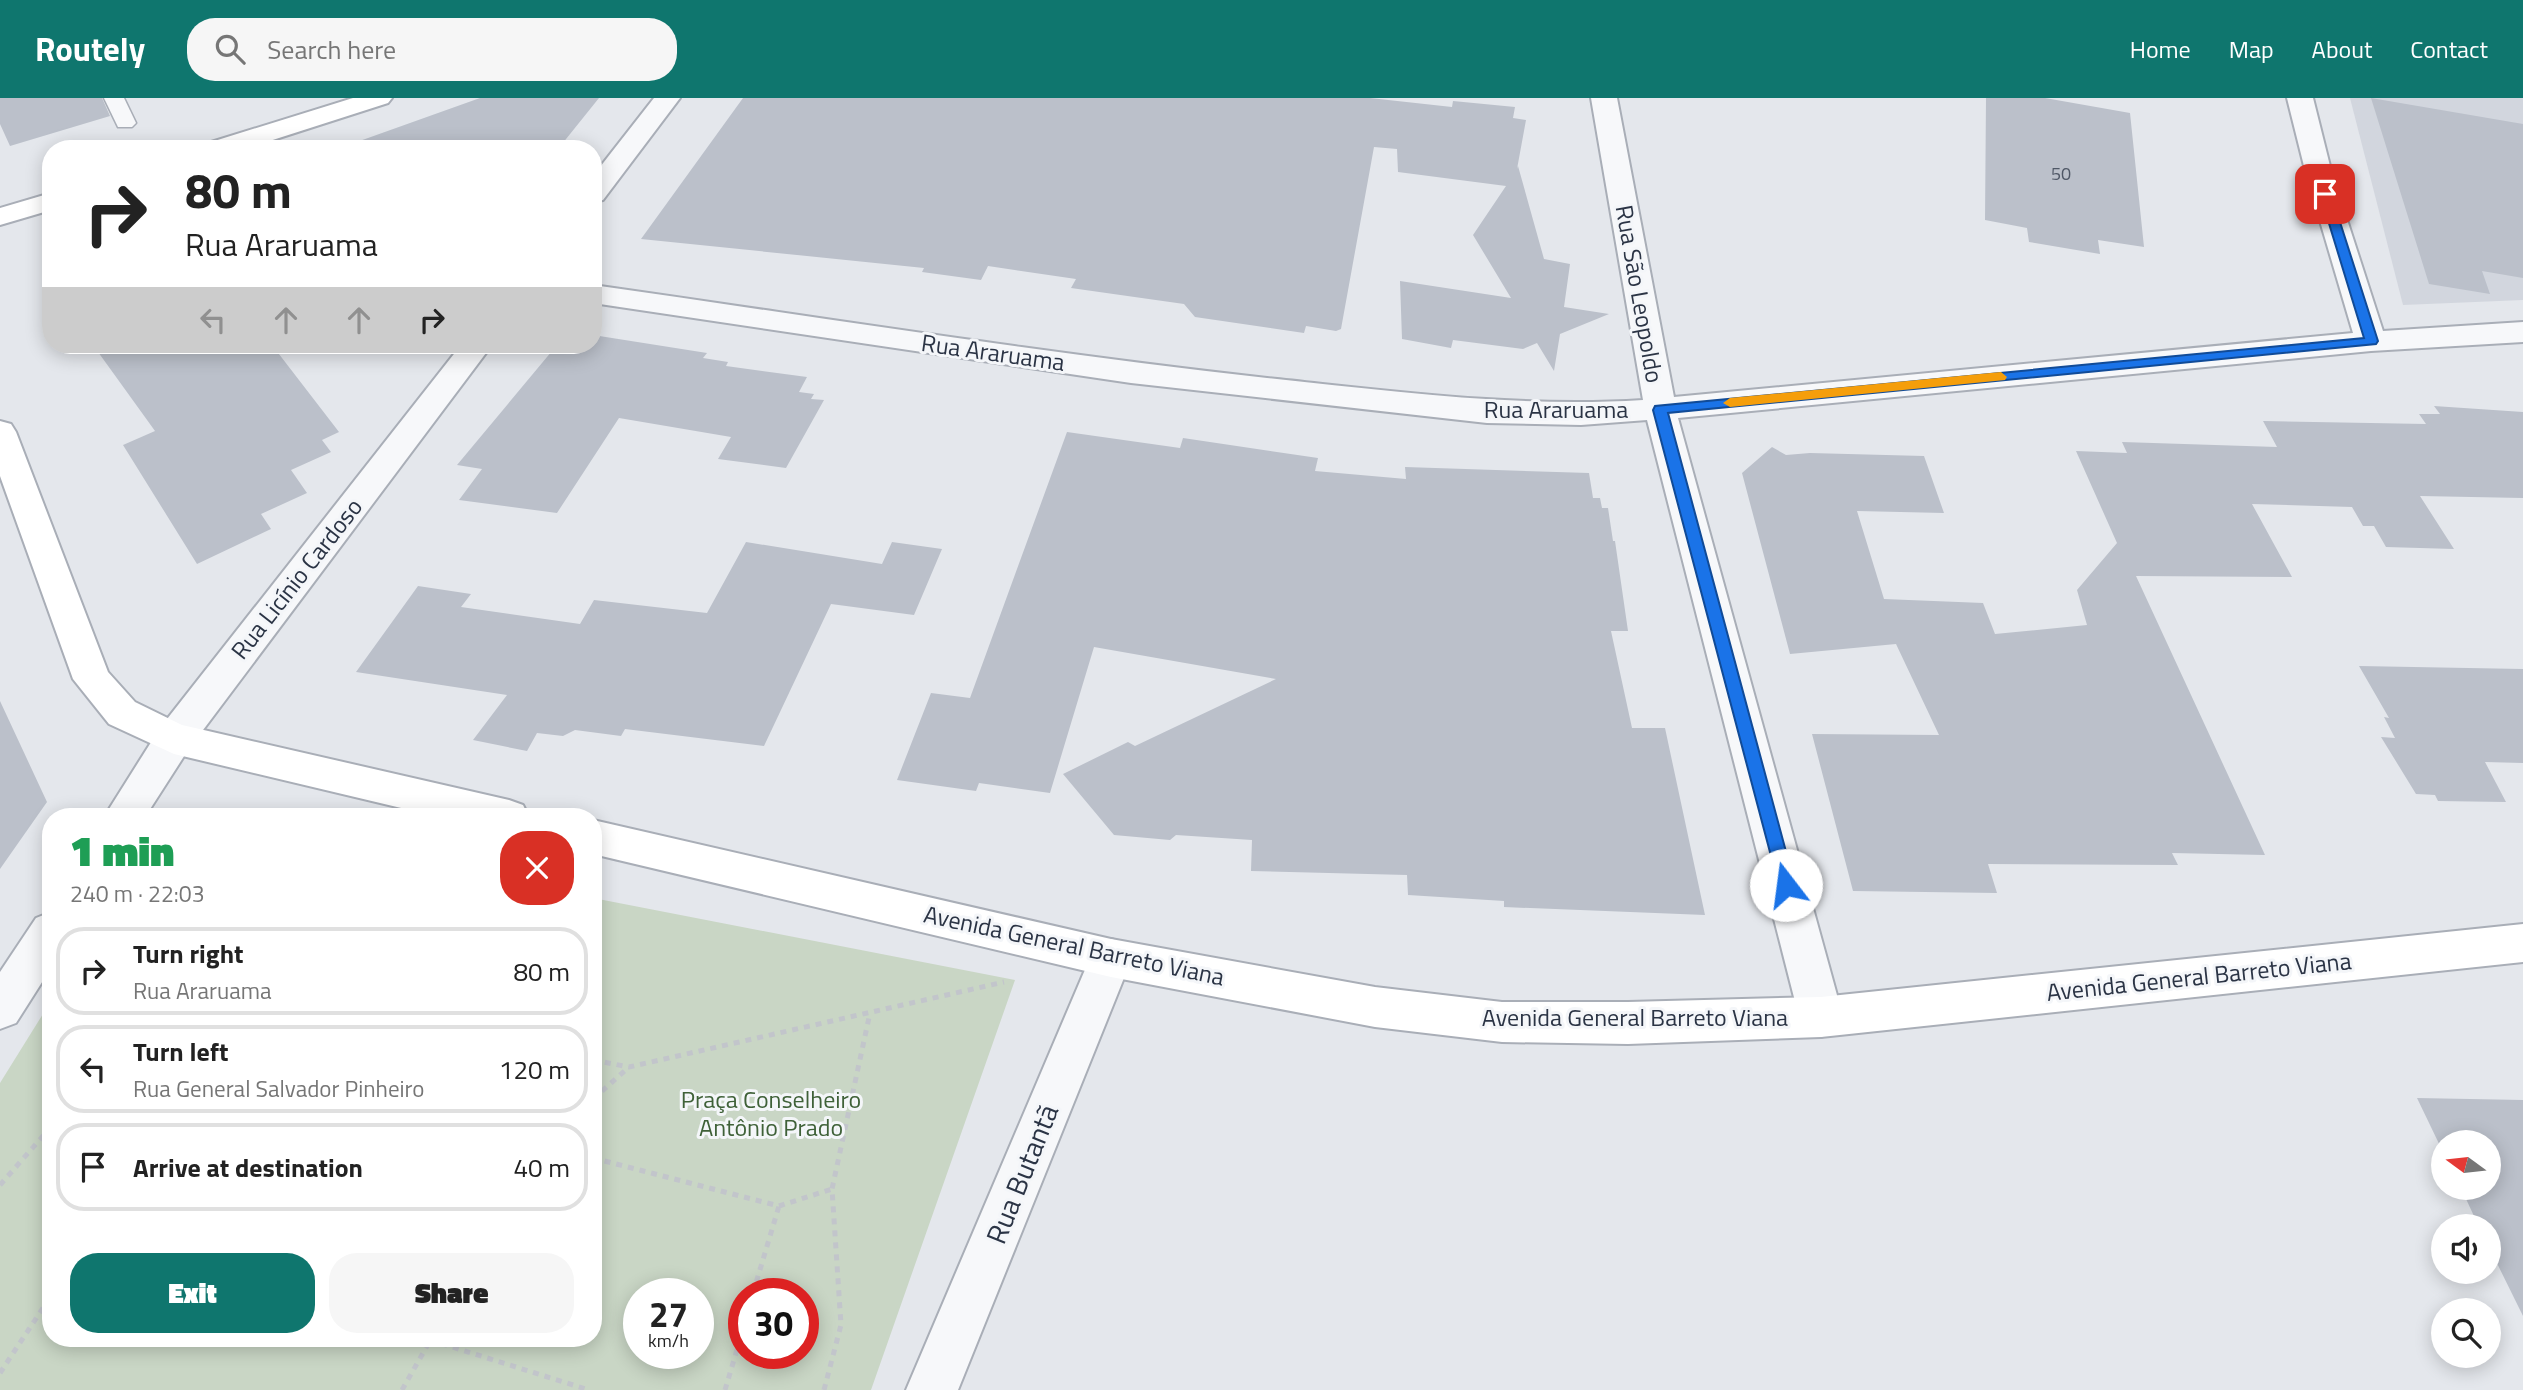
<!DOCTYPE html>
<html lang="en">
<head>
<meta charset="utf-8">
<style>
	:root { --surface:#fff; --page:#f6f6f6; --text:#222; --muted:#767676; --line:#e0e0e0; --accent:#0f766e }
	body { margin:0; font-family:"Titillium Web",sans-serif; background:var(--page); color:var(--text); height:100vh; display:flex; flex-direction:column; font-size:26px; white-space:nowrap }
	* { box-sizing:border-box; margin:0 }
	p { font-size:23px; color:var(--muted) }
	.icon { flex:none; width:38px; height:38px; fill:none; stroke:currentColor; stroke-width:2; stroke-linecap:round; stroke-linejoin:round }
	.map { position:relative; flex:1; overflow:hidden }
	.details { position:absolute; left:42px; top:710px; width:560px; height:539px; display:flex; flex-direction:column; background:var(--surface); border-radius:28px; box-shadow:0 4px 18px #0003 }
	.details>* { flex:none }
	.banner { position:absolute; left:42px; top:42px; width:560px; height:214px; border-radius:28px; box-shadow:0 4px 18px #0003; background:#fff; color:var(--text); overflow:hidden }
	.needle { width:46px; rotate:285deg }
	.buttons { position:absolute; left:2431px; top:1032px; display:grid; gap:14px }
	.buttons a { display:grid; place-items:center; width:70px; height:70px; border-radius:50%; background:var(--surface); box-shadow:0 4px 18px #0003; font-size:35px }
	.speed { position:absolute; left:623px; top:1180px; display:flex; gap:14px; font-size:35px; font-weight:700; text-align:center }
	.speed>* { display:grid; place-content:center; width:91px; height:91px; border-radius:50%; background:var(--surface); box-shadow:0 4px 18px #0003; line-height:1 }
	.speed small { font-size:18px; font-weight:400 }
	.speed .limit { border:10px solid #d22; background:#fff; color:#111 }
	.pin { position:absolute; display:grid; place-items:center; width:60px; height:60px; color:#fff; margin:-30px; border-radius:14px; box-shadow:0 4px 10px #0006 }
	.me { position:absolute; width:77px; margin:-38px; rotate:345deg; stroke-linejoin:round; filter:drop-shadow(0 0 5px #0008) }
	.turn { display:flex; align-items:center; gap:24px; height:147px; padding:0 28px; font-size:32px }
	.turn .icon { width:91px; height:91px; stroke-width:2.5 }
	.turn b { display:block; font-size:49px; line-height:60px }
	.lanes { display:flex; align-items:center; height:66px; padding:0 28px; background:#0003; justify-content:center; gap:35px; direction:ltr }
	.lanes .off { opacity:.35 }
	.round { display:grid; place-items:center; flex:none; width:74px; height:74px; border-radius:28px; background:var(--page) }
	.headline { display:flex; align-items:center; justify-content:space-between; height:119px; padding:0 28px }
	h1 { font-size:42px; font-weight:800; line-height:52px; color:#1e9e55 }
	.cta { display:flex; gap:14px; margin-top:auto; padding:14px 28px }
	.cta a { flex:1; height:80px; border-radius:28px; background:var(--accent); color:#fff; font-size:28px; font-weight:800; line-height:80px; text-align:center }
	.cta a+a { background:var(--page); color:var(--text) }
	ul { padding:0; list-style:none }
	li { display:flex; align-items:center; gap:21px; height:88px; margin:0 14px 10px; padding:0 14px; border:4px solid var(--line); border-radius:28px }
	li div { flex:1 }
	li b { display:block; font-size:26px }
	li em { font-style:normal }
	header { display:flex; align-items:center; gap:42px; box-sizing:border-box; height:98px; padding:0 35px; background:var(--accent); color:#fff }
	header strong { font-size:33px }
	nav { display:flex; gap:38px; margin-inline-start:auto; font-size:24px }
	.search { width:490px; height:63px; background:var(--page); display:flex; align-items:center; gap:18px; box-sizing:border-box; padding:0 24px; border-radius:28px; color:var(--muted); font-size:26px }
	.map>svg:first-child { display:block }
	.built { fill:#d2d6de }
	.green { fill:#c9d6c5; fill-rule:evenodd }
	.building { fill:#bbc0ca }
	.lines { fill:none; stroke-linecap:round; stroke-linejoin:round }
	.lane-casing { stroke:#a9aeb7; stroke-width:3 }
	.street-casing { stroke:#a9aeb7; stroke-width:4 }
	.secondary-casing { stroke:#a9aeb7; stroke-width:4 }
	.path { stroke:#c2c5cb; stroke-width:5; stroke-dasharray:6 6; stroke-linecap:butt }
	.lane { fill:#f7f8fa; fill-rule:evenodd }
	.street { fill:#f7f8fa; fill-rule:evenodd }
	.secondary { fill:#fff; fill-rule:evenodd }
	.route { fill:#1a73e8; stroke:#114b97; stroke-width:2 }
	.slow { fill:#f59e0b }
	.labels { text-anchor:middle; stroke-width:6; stroke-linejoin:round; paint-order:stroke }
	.far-number-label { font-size:18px; fill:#4f5766 }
	.street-label { font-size:24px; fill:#2b3445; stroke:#f4f6f9 }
	.park-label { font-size:24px; fill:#3f6138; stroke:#f4f6f9 }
	.near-street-label { font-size:28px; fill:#2b3445; stroke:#f4f6f9 }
</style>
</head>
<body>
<header>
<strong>Routely</strong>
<div class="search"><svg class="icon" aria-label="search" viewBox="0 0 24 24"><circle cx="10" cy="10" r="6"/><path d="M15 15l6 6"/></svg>Search here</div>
<nav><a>Home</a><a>Map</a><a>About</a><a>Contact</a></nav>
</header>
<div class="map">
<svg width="2523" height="1292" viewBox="0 0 2523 1292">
	<rect width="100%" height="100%" fill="#e4e7ec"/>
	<path class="built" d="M2350,0H2523V202L2403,207Z"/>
	<path class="green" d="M593,800L1015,882L871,1292H0V985L51,903V1241H593ZM639,1195H698V1255H639ZM744,1195H803V1255H744Z"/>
	<path class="building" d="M0,0H102L110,18L10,48L0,26Z
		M480,0H599L558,51H355L354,45Z
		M743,0H1370L1452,9L1453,3L1515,9L1513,20L1526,22L1517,71L1518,68L1544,161L1570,166L1564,209L1609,216L1560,236L1554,273L1537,245L1523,251L1453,242L1451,250L1402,241L1400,183L1511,200L1473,137L1506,88L1398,74L1397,51L1374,49L1341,231L1336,233L1306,228L1304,235L1195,219L1184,206L1071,190L1076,181L988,168L981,182L922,174L924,170L641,141Z
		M1986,0H2045L2130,15L2144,149L2098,142L2100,156L2029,144L2027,130L1985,122Z
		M2371,0L2523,26V180L2482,173L2490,196L2429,186Z
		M593,237L707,255L703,260L728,264L726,268L807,279L799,294L814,296L811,301L824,302L786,370L718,361L731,339L619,320L557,415L459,402L482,371L457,367L557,247H593Z
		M93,247H272L339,334L322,342L331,354L291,372L307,395L261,416L271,431L197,466L123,347L155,333Z
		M2434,308L2523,314V400L2420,398L2454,451L2386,449L2374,428H2363L2352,409L2252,406L2292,479L2136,478L2265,757L2172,755L2178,767L1988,766L1997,795L1853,793L1812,636L1939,637L1896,546L1790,556L1742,375L1772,349L1786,357L1810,355L1924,358L1944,415L1857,413L1884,501L1983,505L1995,536L2087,527L2077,492L2117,445L2076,353L2127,355L2122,344L2277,349L2263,323L2426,326L2419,316H2440Z
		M1067,334L1180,350L1183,340L1318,360L1315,373L1406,381L1405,369L1589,375L1593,400H1600L1602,410H1608L1613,443H1615L1628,533H1611L1632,630H1665L1705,817L1504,809V803L1408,797L1407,777L1251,773L1252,742L1176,737L1170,742L1114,737L1063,676L1128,644L1135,648L1276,581L1094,549L1050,695L979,685L976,693L897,682L931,595L970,600Z
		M746,444L882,466L892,444L942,451L914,517L831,506L764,648L625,631L621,638L575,632L563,638L537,635L527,653L473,642L507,597L356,574L418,488L471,496L461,509L580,526L594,502L707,515Z
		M2359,568L2523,571V665L2485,664L2506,704L2438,703L2435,697L2416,696L2381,639L2395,640L2384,619L2389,620Z
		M0,603L47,704L0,771Z
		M2417,1000L2523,1002V1218L2488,1147V1129H2479L2461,1090H2488V1045H2443V1054Z"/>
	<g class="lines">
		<g class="lane-casing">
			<path id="lane" d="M104,0H124L136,25L132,29H118Z"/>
		</g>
		<g class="street-casing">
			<path id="street" d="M654,0H680L603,102L593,104V78Z
				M1591,0H1617L1674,299L2353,235L2305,72L2287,0H2313L2331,72L2383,233L2523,224V244L2371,253L1678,320L1843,919L1837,933L1821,939L1805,933L1799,919L1647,322L1581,327L1487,325L1131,285L593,205V187C818,219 1041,255 1267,280C1393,293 1515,310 1643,302Z
				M461,247H492L188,652L145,719H104L160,630Z
				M51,814V870L16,925L0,931V874L36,820Z
				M1111,841L1126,846L1132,860L958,1292H906L1090,860L1096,846Z"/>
		</g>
		<g class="secondary-casing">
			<path id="secondary" d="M353,0H392L388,5L245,51H204L208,45Z
				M51,95V112L0,127V110Z
				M0,323L11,326L16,334L108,574L135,604L182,627L509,702L523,707L529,719H439L174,656L109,626L73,581L0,378Z
				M593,722L1111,841L1375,889L1502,904H1628L1821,899L2523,826V864L1821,939L1628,946L1502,944L1375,929L1111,879L593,756Z"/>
		</g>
		<path class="path" d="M593,962L629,969L1004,884
			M593,1001L629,969
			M593,1060L779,1108L832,1091
			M0,1087L51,1029
			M753,1195L779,1108
			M430,1242L589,1292
			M0,1275L51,1198
			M402,1292L431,1241
			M725,1292L744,1228
			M824,1292L841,1227L832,1091L870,915"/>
		<use href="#lane" class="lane"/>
		<use href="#street" class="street"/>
		<use href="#secondary" class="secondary"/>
	</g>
	<path class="route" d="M2325,93L2331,96L2378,243L2376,246L1668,315L1795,787L1792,792H1780L1653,312L1655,308L2364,240L2320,96Z"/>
	<path class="slow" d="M2001,274L2007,279L2005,282L1730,309L1723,305L1730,300Z"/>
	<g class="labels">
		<g class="far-number-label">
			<text x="2061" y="82">50</text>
		</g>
		<g class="street-label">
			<text transform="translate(1639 196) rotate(80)" y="8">Rua São Leopoldo</text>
			<text transform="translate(993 255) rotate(8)" y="8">Rua Araruama</text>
			<text x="1556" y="320">Rua Araruama</text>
			<text transform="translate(297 481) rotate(-52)" y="8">Rua Licínio Cardoso</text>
			<text transform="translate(1074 848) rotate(12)" y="8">Avenida General Barreto Viana</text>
			<text transform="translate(2199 879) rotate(-6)" y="8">Avenida General Barreto Viana</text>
			<text x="1635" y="928">Avenida General Barreto Viana</text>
		</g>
		<g class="park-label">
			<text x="771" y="1010">Praça Conselheiro<tspan x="771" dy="28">Antônio Prado</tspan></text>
		</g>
		<g class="near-street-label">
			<text transform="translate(1022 1076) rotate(-68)" y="10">Rua Butantã</text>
		</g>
	</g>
</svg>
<div class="buttons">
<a><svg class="needle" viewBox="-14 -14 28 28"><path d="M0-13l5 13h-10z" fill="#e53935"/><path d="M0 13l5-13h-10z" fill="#767676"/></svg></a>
<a><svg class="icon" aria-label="sound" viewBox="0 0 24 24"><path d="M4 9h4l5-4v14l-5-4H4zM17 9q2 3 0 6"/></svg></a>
<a><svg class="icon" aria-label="search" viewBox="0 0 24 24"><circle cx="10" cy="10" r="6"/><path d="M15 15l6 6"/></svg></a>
</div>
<div class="speed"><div>27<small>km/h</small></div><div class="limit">30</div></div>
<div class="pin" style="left:2325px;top:96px;background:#d93025"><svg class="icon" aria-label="arrive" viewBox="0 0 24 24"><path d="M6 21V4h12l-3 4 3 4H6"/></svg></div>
<svg class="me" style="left:1786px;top:787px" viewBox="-20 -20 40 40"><circle r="19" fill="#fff"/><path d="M0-13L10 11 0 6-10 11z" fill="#1a73e8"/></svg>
<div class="banner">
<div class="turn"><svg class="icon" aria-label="right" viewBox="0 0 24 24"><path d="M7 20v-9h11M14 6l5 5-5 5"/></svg><div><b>80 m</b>Rua Araruama</div></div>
<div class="lanes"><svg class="icon off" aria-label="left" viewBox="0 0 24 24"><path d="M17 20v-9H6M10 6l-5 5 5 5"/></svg><svg class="icon off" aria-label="ahead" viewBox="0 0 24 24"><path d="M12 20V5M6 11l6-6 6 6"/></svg><svg class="icon off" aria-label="ahead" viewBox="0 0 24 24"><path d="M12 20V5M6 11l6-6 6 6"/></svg><svg class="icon" aria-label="right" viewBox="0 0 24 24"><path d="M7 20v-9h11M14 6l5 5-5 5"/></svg></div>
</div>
<section class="details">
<div class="headline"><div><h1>1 min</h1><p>240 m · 22:03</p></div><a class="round" style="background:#d93025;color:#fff"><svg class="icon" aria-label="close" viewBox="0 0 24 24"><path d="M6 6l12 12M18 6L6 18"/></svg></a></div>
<ul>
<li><svg class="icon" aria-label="right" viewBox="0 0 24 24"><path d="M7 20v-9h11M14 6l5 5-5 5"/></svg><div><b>Turn right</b><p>Rua Araruama</p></div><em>80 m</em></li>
<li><svg class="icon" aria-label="left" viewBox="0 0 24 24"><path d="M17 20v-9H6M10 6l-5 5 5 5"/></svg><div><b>Turn left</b><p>Rua General Salvador Pinheiro</p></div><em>120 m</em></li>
<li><svg class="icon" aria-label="arrive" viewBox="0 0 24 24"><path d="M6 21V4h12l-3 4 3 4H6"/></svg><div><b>Arrive at destination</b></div><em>40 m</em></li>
</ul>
<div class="cta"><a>Exit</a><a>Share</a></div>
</section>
</div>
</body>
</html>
